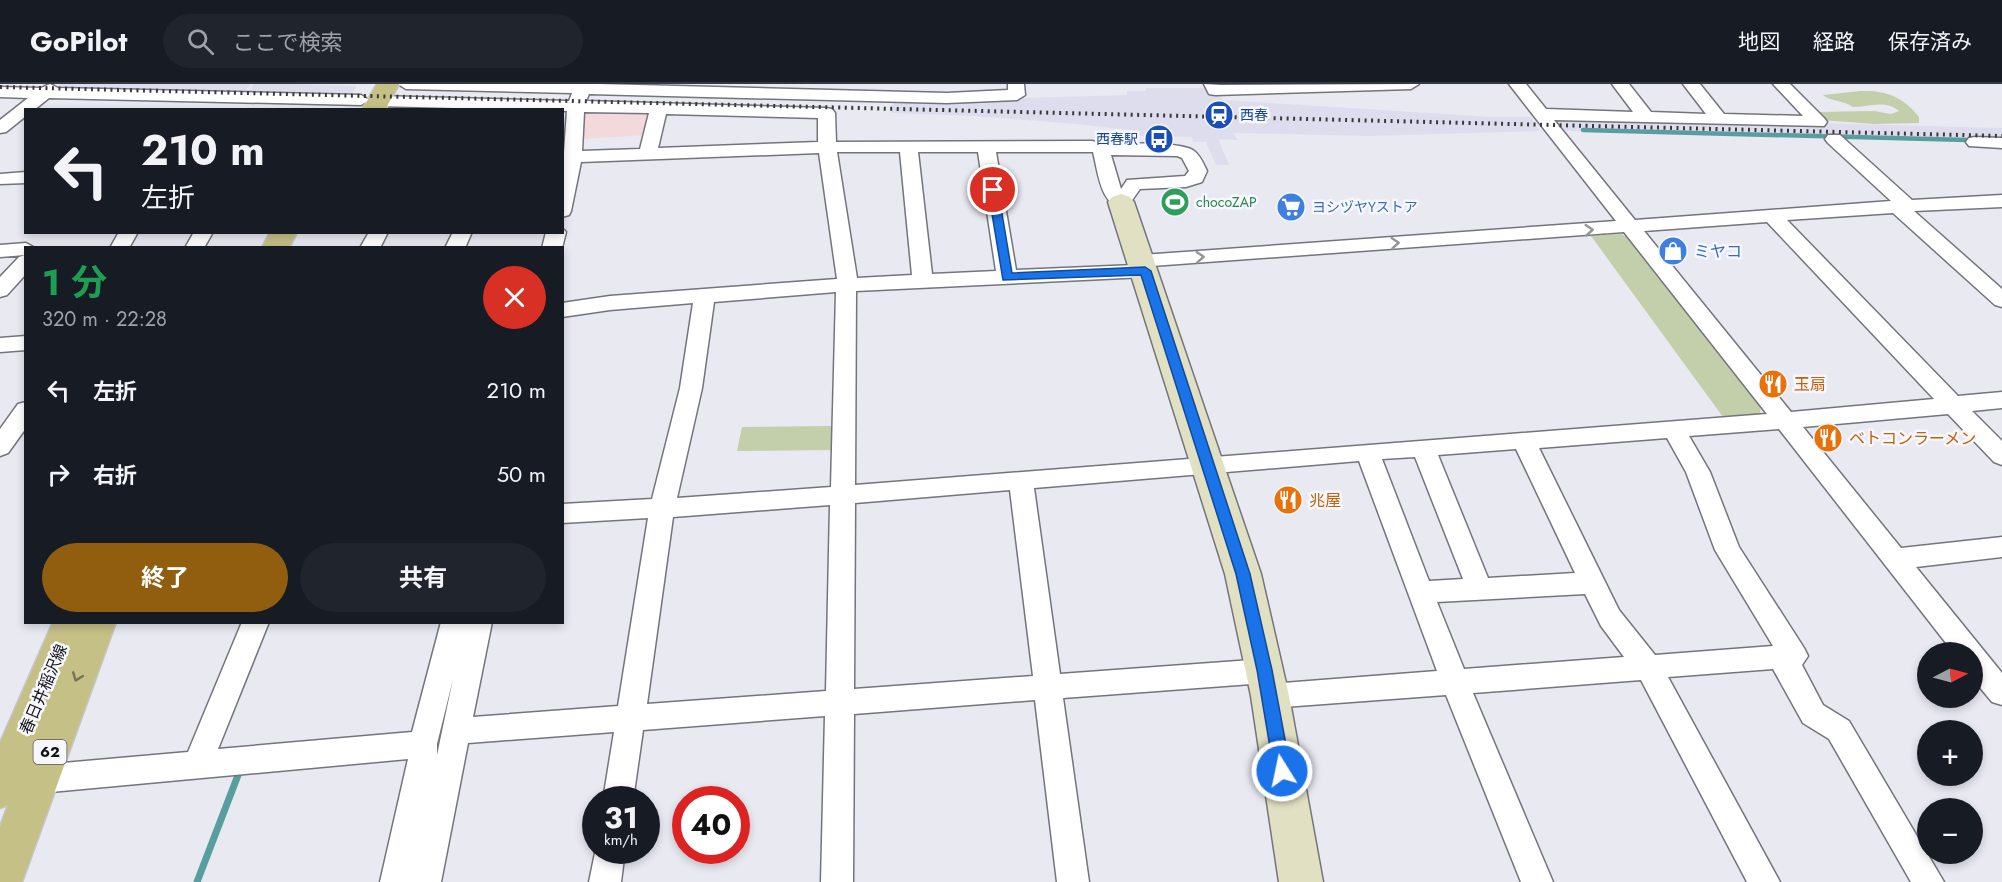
<!DOCTYPE html>
<html lang="ja">
<head>
<meta charset="utf-8">
<style>
	:root { --surface:#171b24; --page:#20242c; --text:#f1f3f6; --muted:#9ea1a6; --line:#363941; --accent:#915e0f }
	body { margin:0; font-family:Jost,"Noto Sans JP",sans-serif; background:var(--page); color:var(--text); height:100vh; display:flex; flex-direction:column; font-size:22px; white-space:nowrap }
	* { box-sizing:border-box; margin:0 }
	p { font-size:20px; color:var(--muted) }
	.icon { flex:none; width:33px; height:33px; fill:none; stroke:currentColor; stroke-width:2; stroke-linecap:round; stroke-linejoin:round }
	.map { position:relative; flex:1; overflow:hidden }
	.side { position:absolute; left:24px; top:162px; width:540px; height:378px; display:flex; flex-direction:column; background:var(--surface); border-radius:0px; box-shadow:0 3px 9px #0003 }
	.side>* { flex:none }
	.top-card { position:absolute; left:24px; top:24px; width:540px; height:126px; border-radius:0px; box-shadow:0 3px 9px #0003; background:#171b24; color:var(--text); overflow:hidden }
	.needle { width:39px; rotate:84deg }
	.tools { position:absolute; left:1917px; top:558px; display:grid; gap:12px }
	.tools a { display:grid; place-items:center; width:66px; height:66px; border-radius:50%; background:var(--surface); box-shadow:0 3px 9px #0003; font-size:30px }
	.speed { position:absolute; left:582px; top:702px; display:flex; gap:12px; font-size:30px; font-weight:700; text-align:center }
	.speed>* { display:grid; place-content:center; width:78px; height:78px; border-radius:50%; background:var(--surface); box-shadow:0 3px 9px #0003; line-height:1 }
	.speed small { font-size:15px; font-weight:400 }
	.speed .limit { border:9px solid #d22; background:#fff; color:#111 }
	.pin { position:absolute; display:grid; place-items:center; width:51px; height:51px; color:#fff; margin:-26px; border:3px solid #fff; border-radius:50%; box-shadow:0 2px 6px #0007 }
	.me { position:absolute; width:66px; margin:-33px; rotate:350deg; stroke-linejoin:round; filter:drop-shadow(0 0 4px #0008) }
	.turn { display:flex; align-items:center; gap:21px; height:126px; padding:0 18px; font-size:27px }
	.turn .icon { width:78px; height:78px; stroke-width:2.5 }
	.turn b { display:block; font-size:42px; line-height:51px }
	.round { display:grid; place-items:center; flex:none; width:63px; height:63px; border-radius:32px; background:var(--page) }
	.headline { display:flex; align-items:center; justify-content:space-between; height:102px; padding:0 18px }
	h1 { font-size:36px; font-weight:700; line-height:45px; color:#1e9e55 }
	.primary-button { display:flex; gap:12px; margin-top:auto; padding:12px 18px }
	.primary-button a { flex:1; height:69px; border-radius:36px; background:var(--accent); color:#fff; font-size:24px; font-weight:700; line-height:69px; text-align:center }
	.primary-button a+a { background:var(--page); color:var(--text) }
	ul { padding:0; list-style:none }
	li { display:flex; align-items:center; gap:18px; height:84px; padding:0 18px }
	li div { flex:1 }
	li b { display:block; font-size:22px }
	li em { font-style:normal }
	header { display:flex; align-items:center; gap:36px; box-sizing:border-box; height:84px; padding:0 30px; background:var(--surface); border-bottom:2px solid var(--line) }
	header strong { font-size:28px }
	nav { display:flex; gap:33px; margin-inline-start:auto; font-size:21px }
	.search { width:420px; height:54px; background:var(--page); display:flex; align-items:center; gap:15px; box-sizing:border-box; padding:0 21px; border-radius:33px; color:var(--muted); font-size:22px }
	.map>svg:first-child { display:block }
	.industrial { fill:#f3d9dc }
	.built { fill:#dedded }
	.green { fill:#c3ceab }
	.lines { fill:none; stroke-linecap:round; stroke-linejoin:round }
	.stream-far1 { stroke:#589e9f; stroke-width:4.5 }
	.stream { stroke:#589e9f; stroke-width:7 }
	.street-casing { stroke:#74747c; stroke-width:3 }
	.secondary-casing { stroke:#74747c; stroke-width:3 }
	.primary-casing { stroke:#c6c6c7; stroke-width:3 }
	.street { fill:#fff; fill-rule:evenodd }
	.secondary { fill:#e2e0c2; fill-rule:evenodd }
	.primary { fill:#c5c086; fill-rule:evenodd }
	.rail { stroke:#39393d; stroke-width:4; stroke-dasharray:2 4.5; stroke-linecap:butt }
	.oneway { stroke:#959596 }
	.oneway2 { stroke:#757254 }
	.route { fill:#1a73e8; stroke:#114b97; stroke-width:1.5 }
	.labels { text-anchor:middle; stroke-width:5; stroke-linejoin:round; paint-order:stroke }
	.far-transit-label { font-size:14px; fill:#164399; stroke:#f7f7fe; text-anchor:start }
	.far-leisure-label { font-size:14px; fill:#27864d; stroke:#f7f7fe; text-anchor:start }
	.far-shop-label { font-size:14px; fill:#366cbe; stroke:#f7f7fe; text-anchor:start }
	.shield { fill:#f7f7fe; stroke:#57575c; stroke-width:1.5 }
	.shield-label { font-size:15px; font-weight:bold; fill:#131316 }
	.shop-label { font-size:16px; fill:#366cbe; stroke:#f7f7fe; text-anchor:start }
	.food-label { font-size:16px; fill:#c56008; stroke:#f7f7fe; text-anchor:start }
	.street-label { font-size:16px; fill:#131316; stroke:#f7f7fe }
</style>
</head>
<body>
<header>
<strong>GoPilot</strong>
<div class="search"><svg class="icon" aria-label="search" viewBox="0 0 24 24"><circle cx="10" cy="10" r="6"/><path d="M15 15l6 6"/></svg>ここで検索</div>
<nav><a>地図</a><a>経路</a><a>保存済み</a></nav>
</header>
<div class="map">
<svg width="2002" height="798" viewBox="0 0 2002 798">
	<rect width="100%" height="100%" fill="#e9e9f2"/>
	<path class="industrial" d="M585,24L654,26L647,51L584,55Z"/>
	<path class="built" d="M60,0H251L242,11L51,7Z
		M254,0H298L357,2L349,14L245,11Z
		M1146,4H1209L1216,12H1221L1223,16L1493,33H1531L1540,47L1369,52L1233,49L1238,56L1218,55L1229,81H1216L1206,58H1193L1192,53L1131,52L1130,46L1076,40L975,32L891,29L894,18L1127,11V7H1146Z
		M1554,32L2002,44V56L1565,47Z"/>
	<path class="green" d="M1861,7C1885,6 1904,13 1919,33V39L1874,40L1821,36L1817,28L1874,27L1891,30L1899,27C1886,15 1868,23 1853,23C1844,16 1831,18 1823,11Z
		M1621,150L1634,156L1761,321L1760,330L1723,333L1591,152Z
		M834,342L835,366L737,367L742,343Z"/>
	<g class="lines">
		<path class="stream-far1" d="M1583,46L1967,56"/>
		<path class="stream" d="M197,798L240,686"/>
		<g class="street-casing">
			<path id="street" d="M50,0L58,4L361,11L369,16L361,21L49,14L34,26H26V32L6,48L0,49V36L28,14L0,13V3L41,4Z
				M398,0H599L947,9L1008,6V0H1024L1025,11L1017,16L947,19L589,10L586,17L826,24L832,25L835,29L836,58L1092,57L1103,60C1122,60 1181,57 1194,67C1200,71 1204,81 1207,87L1202,98L1186,103L1140,105L1128,122C1101,129 1098,87 1093,68H996L1016,186L1135,181L1132,177L1135,173L1142,171L1616,137L1509,0H1526L1546,25L1633,28L1612,0H1629L1651,28L1706,30L1683,0H1700L1724,30L1803,32L1773,0H1790L1824,34L1827,38L1824,42L1554,36L1635,136L1891,117L1828,59L1825,55L1828,51H1840L1912,116L2002,111V123L1914,127L2002,205V223L1995,221L1893,129L1787,136L1958,312L2002,308V324L1972,327L2002,357V381L1994,378L1948,330L1803,343L1901,464L2002,453V473L1916,483L2002,589V621L1992,618L1972,594V568H1953L1779,345L1689,352L1710,388L1739,463L1804,564L1808,572L1802,581L1823,621L1849,637L1944,798H1911L1829,655L1803,639L1773,585L1668,593L1780,798H1747L1641,596L1473,609L1553,798H1521L1446,611L1270,624L1260,621L1256,612L1260,603L1270,600L1437,587L1359,377L1034,404L1060,590L1265,575L1275,579L1279,587L1275,595L1265,599L1063,614L1089,798H1057L1035,616L854,630L853,798H821L825,632L643,646L633,716H603L614,648L468,659L441,798H380L408,675L40,709L30,705L25,695L30,685L40,681L188,668L242,538H269L218,665L412,648L441,538H492L473,633L618,622L648,434L562,439V420L652,415L680,304L693,219L610,226L562,233V219L610,212L837,195L819,69L581,78L571,127L569,131L562,133V68H564L567,27L378,22L370,17L378,12L569,17L572,9L406,5ZM584,28L649,29L640,65L582,67ZM666,30L818,34V58L658,64ZM837,68H900L912,191L857,194ZM918,68H978L996,187L932,190ZM1111,71L1177,72L1182,74L1189,87L1185,92L1127,96L1121,105ZM1767,138L1934,315L1791,328L1644,147ZM1624,148L1767,330L855,401L856,207L1145,193L1152,191L1155,187L1152,182ZM836,208L831,403L677,414L702,304L714,218ZM1667,354L1686,388L1715,466L1773,562L1655,571L1619,526L1539,364ZM1516,365L1575,489L1488,494L1438,371ZM1415,373L1463,495L1429,497L1382,375ZM1010,406L1033,592L854,605L855,419ZM830,421L826,607L647,620L673,433ZM1585,510L1601,542L1624,573L1464,585L1437,518ZM453,595L437,671V660Z
				M1204,0L1221,1L1419,0L1411,5L1215,11L1209,10Z
				M1975,53L2002,54V64L1969,62L1966,58L1969,54Z
				M26,88V99L0,100V90Z
				M562,144L566,148L562,164H542L546,148H562Z
				M119,148H138L129,164H110Z
				M194,148H213L204,164H185Z
				M369,148H388L380,164H360Z
				M453,148H472L465,164H445Z
				M26,159L35,164H26V190L7,211L0,213V193L19,173L25,171L0,173V161Z
				M26,252V266L0,268V254Z
				M26,318V344L8,369L0,372V345L18,320Z
				M596,764V766H625L621,798H589Z"/>
		</g>
		<g class="secondary-casing">
			<path id="secondary" d="M1121,110L1130,113L1134,118L1261,490L1289,612L1323,798H1279L1251,612L1225,490L1108,118L1112,113Z"/>
		</g>
		<g class="primary-casing">
			<path id="primary" d="M377,0H399L385,26H362Z
				M270,148H297L289,164H262Z
				M53,538H116L22,798H0V743L8,721L0,724V659Z"/>
		</g>
		<use href="#street" class="street"/>
		<use href="#secondary" class="secondary"/>
		<use href="#primary" class="primary"/>
		<path class="rail" d="M0,3L2002,52"/>
	</g>
	<defs><path id="oneway-chevron" d="M-2-3.5L2.5 0L-2 3.5" fill="none" stroke-width="1.6" stroke-linecap="round" stroke-linejoin="round" transform="scale(1.5)"/></defs>
	<g class="oneway">
		<use href="#oneway-chevron" transform="translate(1589 146) rotate(-4)"/>
		<use href="#oneway-chevron" transform="translate(1395 159) rotate(-4)"/>
		<use href="#oneway-chevron" transform="translate(1200 173) rotate(-4)"/>
	</g>
	<use class="oneway2" href="#oneway-chevron" transform="translate(77 593) rotate(111)"/>
	<path class="route" d="M993,103L998,106L1012,189L1145,183L1151,187L1250,490L1272,586L1291,687L1288,692L1282,695L1276,692L1274,687L1257,586L1236,490L1141,191L1003,196L988,106Z"/>
	<defs>
		<g id="station-disc" transform="scale(1.5)"><circle r="9.5" fill="#1a4fb4" stroke="#f7f7fe"/><path d="M-3-6H3Q5-6 5-4V2Q5 4 3 4L4.5 6H3L1.5 4h-3L-3 6H-4.5L-3 4Q-5 4-5 2V-4Q-5-6-3-6ZM-3.5-4v3h7v-3ZM-3.5 1v1.5H-2V1ZM2 1v1.5H3.5V1Z" fill="#fff"/></g>
		<g id="bus-disc" transform="scale(1.5)"><circle r="9.5" fill="#1a4fb4" stroke="#f7f7fe"/><path d="M-5-6H5V4H4V6H2V4H-2V6H-4V4H-5ZM-3.5-4V0h7V-4ZM-3.5 1.2v1.5H-2V1.2ZM2 1.2v1.5H3.5V1.2Z" fill="#fff"/></g>
		<g id="stadium-disc" transform="scale(1.5)"><circle r="9.5" fill="#2e9e5b" stroke="#f7f7fe"/><path d="M0-5a6.5 5 0 1 0 0 10a6.5 5 0 1 0 0-10ZM-3.5-1.8h7v3.6h-7Z" fill="#fff"/></g>
		<g id="supermarket-disc" transform="scale(1.5)"><circle r="9.5" fill="#3f7fe0" stroke="#f7f7fe"/><path d="M-6-5.5h2.5l.6 2H6L4.5 2H-2.5L-4.4-4H-6ZM-1.5 3.2a1.3 1.3 0 1 0 .1 0ZM3 3.2a1.3 1.3 0 1 0 .1 0Z" fill="#fff"/></g>
		<g id="shop-disc" transform="scale(1.5)"><circle r="9.5" fill="#3f7fe0" stroke="#f7f7fe"/><path d="M-5-2.5h2.3a2.7 3.5 0 0 1 5.4 0H5L5.5 6h-11ZM-1.5-2.5h3a1.5 2.3 0 0 0-3 0Z" fill="#fff"/></g>
		<g id="restaurant-disc" transform="scale(1.5)"><circle r="9.5" fill="#e8710a" stroke="#f7f7fe"/><path d="M-5-6h1v4h1v-4h1v4h1v-4h1v5L-1.5 .5V6h-2V.5L-5-1ZM5-6V6H3V1.5H1.5Q1.5-4 5-6Z" fill="#fff"/></g>
	</defs>
	<g fill-rule="evenodd">
		<use href="#station-disc" x="1219" y="31"/>
		<use href="#bus-disc" x="1159" y="55"/>
		<use href="#stadium-disc" x="1175" y="118"/>
		<use href="#supermarket-disc" x="1291" y="123"/>
		<use href="#shop-disc" x="1673" y="167"/>
		<use href="#restaurant-disc" x="1773" y="300"/>
		<use href="#restaurant-disc" x="1828" y="354"/>
		<use href="#restaurant-disc" x="1288" y="416"/>
	</g>
	<g class="labels">
		<g class="far-transit-label">
			<text x="1240" y="36">西春</text>
			<text x="1138" y="60" text-anchor="end">西春駅</text>
		</g>
		<g class="far-leisure-label">
			<text x="1196" y="123">chocoZAP</text>
		</g>
		<g class="far-shop-label">
			<text x="1312" y="128">ヨシヅヤYストア</text>
		</g>
		<rect class="shield" x="33.5" y="656" width="33" height="24" rx="4.5"/>
		<g class="shield-label">
			<text x="50" y="673">62</text>
		</g>
		<g class="shop-label">
			<text x="1694" y="173">ミヤコ</text>
		</g>
		<g class="food-label">
			<text x="1794" y="306">玉扇</text>
			<text x="1849" y="360">ベトコンラーメン</text>
			<text x="1309" y="422">兆屋</text>
		</g>
		<g class="street-label">
			<text transform="translate(43 605) rotate(-67)" y="6">春日井稲沢線</text>
		</g>
	</g>
</svg>
<div class="tools">
<a><svg class="needle" viewBox="-14 -14 28 28"><path d="M0-13l5 13h-10z" fill="#e53935"/><path d="M0 13l5-13h-10z" fill="#9ea1a6"/></svg></a>
<a>+</a>
<a>−</a>
</div>
<div class="speed"><div>31<small>km/h</small></div><div class="limit">40</div></div>
<div class="pin" style="left:993px;top:106px;background:#d93025"><svg class="icon" aria-label="arrive" viewBox="0 0 24 24"><path d="M6 21V4h12l-3 4 3 4H6"/></svg></div>
<svg class="me" style="left:1282px;top:687px" viewBox="-20 -20 40 40"><circle r="17" fill="#1a73e8" stroke="#fff" stroke-width="3"/><path d="M0-11L8 9 0 5-8 9z" fill="#fff"/></svg>
<div class="top-card">
<div class="turn"><svg class="icon" aria-label="left" viewBox="0 0 24 24"><path d="M17 20v-9H6M10 6l-5 5 5 5"/></svg><div><b>210 m</b>左折</div></div>
</div>
<section class="side">
<div class="headline"><div><h1>1 分</h1><p>320 m · 22:28</p></div><a class="round" style="background:#d93025;color:#fff"><svg class="icon" aria-label="close" viewBox="0 0 24 24"><path d="M6 6l12 12M18 6L6 18"/></svg></a></div>
<ul>
<li><svg class="icon" aria-label="left" viewBox="0 0 24 24"><path d="M17 20v-9H6M10 6l-5 5 5 5"/></svg><div><b>左折</b></div><em>210 m</em></li>
<li><svg class="icon" aria-label="right" viewBox="0 0 24 24"><path d="M7 20v-9h11M14 6l5 5-5 5"/></svg><div><b>右折</b></div><em>50 m</em></li>
</ul>
<div class="primary-button"><a>終了</a><a>共有</a></div>
</section>
</div>
</body>
</html>
